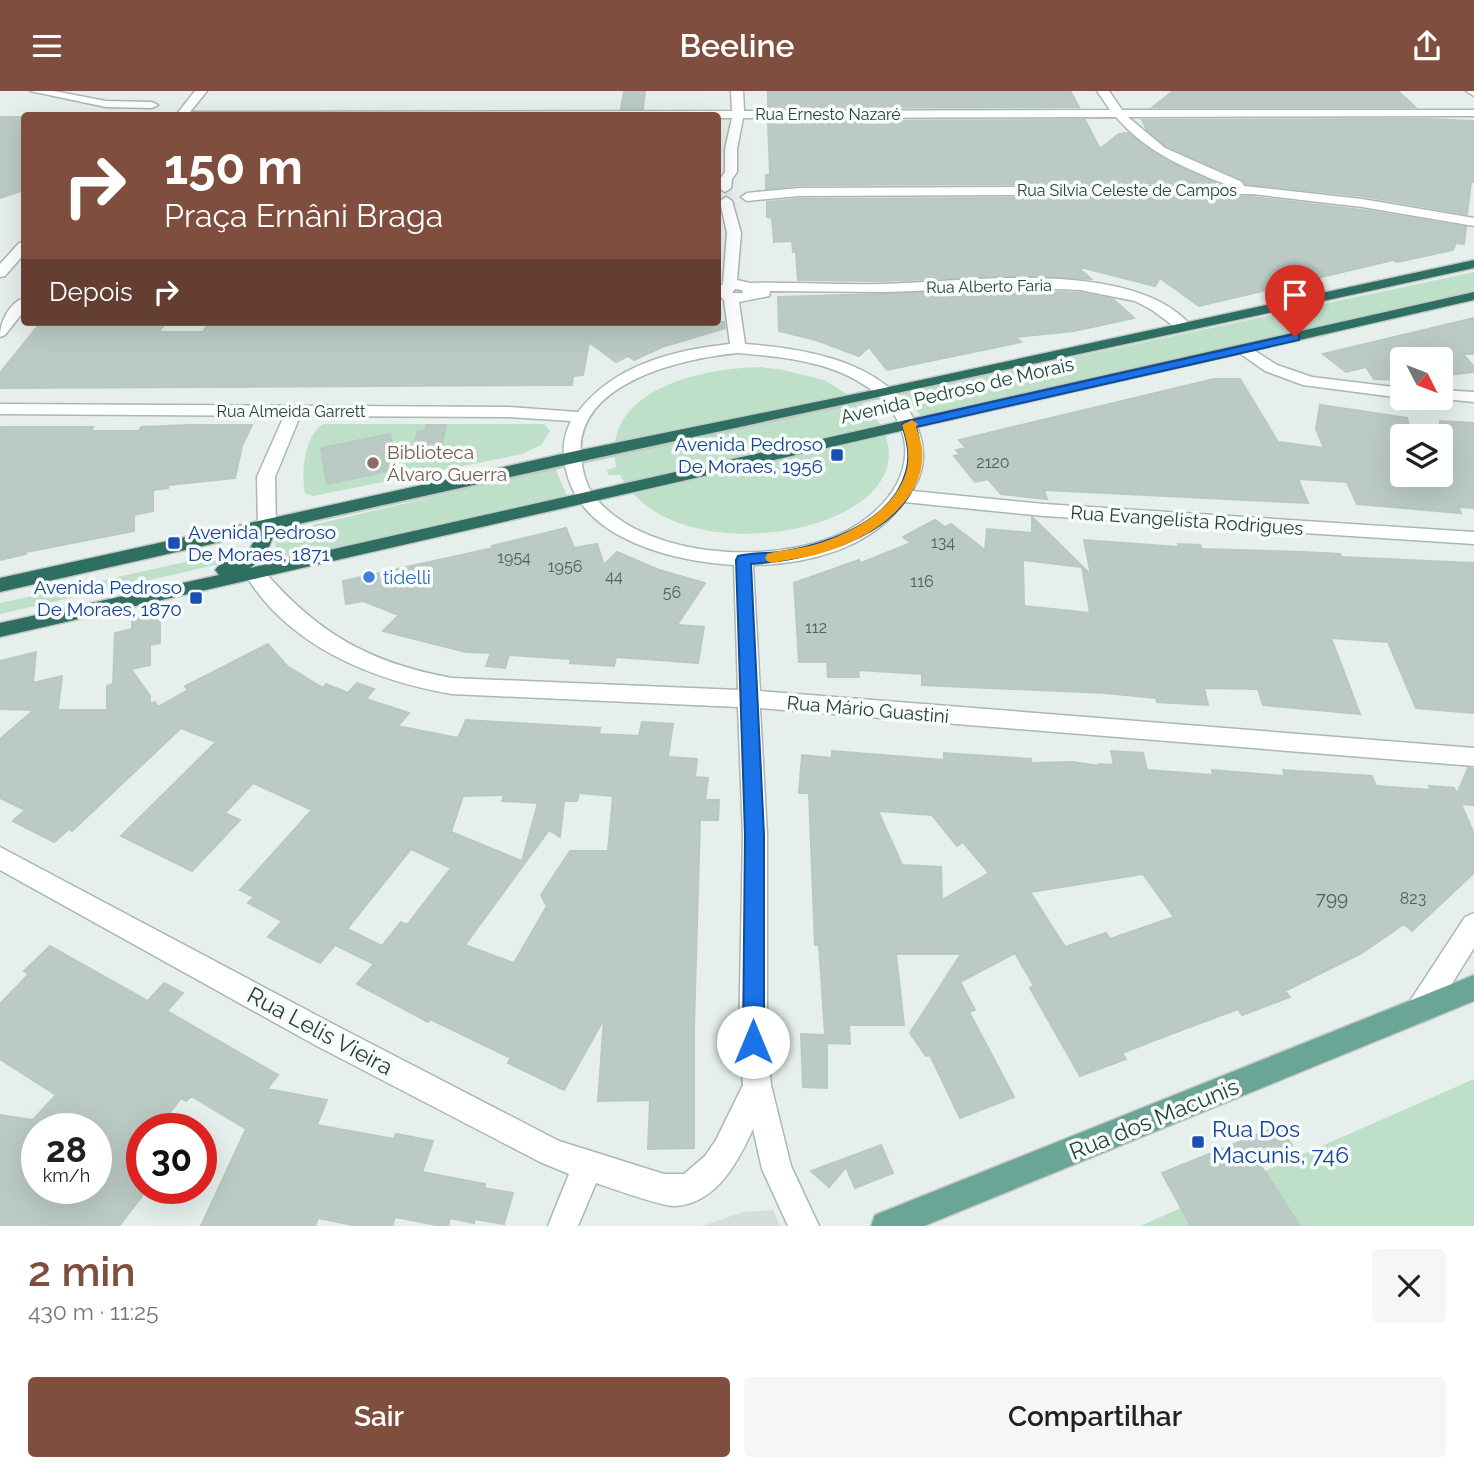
<!DOCTYPE html>
<html lang="pt">
<head>
<meta charset="utf-8">
<style>
	:root { --surface:#fff; --page:#f6f6f6; --text:#202124; --muted:#757577; --accent:#7f4e3f }
	body { margin:0; font-family:Raleway,sans-serif; background:var(--page); color:var(--text); height:100vh; display:flex; flex-direction:column; font-size:26px; white-space:nowrap }
	* { box-sizing:border-box; margin:0 }
	p { font-size:23px; color:var(--muted) }
	.icon { flex:none; width:38px; height:38px; fill:none; stroke:currentColor; stroke-width:2; stroke-linecap:round; stroke-linejoin:round }
	.map { position:relative; height:1135px; overflow:hidden }
	.side { display:flex; flex-direction:column; background:var(--surface); flex:1 }
	.side>* { flex:none }
	.hud { position:absolute; left:21px; top:21px; width:700px; height:214px; border-radius:7px; box-shadow:0 7px 28px #0002; background:#7f4e3f; color:#fff; overflow:hidden }
	.needle { width:46px; rotate:132deg }
	.fabs { position:absolute; left:1390px; top:256px; display:grid; gap:14px }
	.fabs a { display:grid; place-items:center; width:63px; height:63px; border-radius:7px; background:var(--surface); box-shadow:0 7px 28px #0002; font-size:35px }
	.speed { position:absolute; left:21px; top:1022px; display:flex; gap:14px; font-size:35px; font-weight:700; text-align:center }
	.speed>* { display:grid; place-content:center; width:91px; height:91px; border-radius:50%; background:var(--surface); box-shadow:0 7px 28px #0002; line-height:1 }
	.speed small { font-size:18px; font-weight:400 }
	.speed .limit { border:10px solid #d22; background:#fff; color:#111 }
	.pin { position:absolute; display:grid; place-items:center; width:60px; height:60px; color:#fff; margin:-72px -30px; border-radius:50% 50% 50% 0; rotate:-45deg; box-shadow:0 0 7px #0007 }
	.pin .icon { rotate:45deg }
	.me { position:absolute; width:77px; margin:-38px; rotate:0deg; stroke-linejoin:round; filter:drop-shadow(0 0 5px #0008) }
	.turn { display:flex; align-items:center; gap:24px; height:147px; padding:0 28px; font-size:32px }
	.turn .icon { width:91px; height:91px; stroke-width:2.5 }
	.turn b { display:block; font-size:49px; line-height:60px }
	.then { display:flex; align-items:center; height:66px; padding:0 28px; background:#0003; gap:14px; font-size:26px }
	.round { display:grid; place-items:center; flex:none; width:74px; height:74px; border-radius:7px; background:var(--page) }
	.summary { display:flex; align-items:center; justify-content:space-between; height:119px; padding:0 28px }
	h1 { font-size:42px; font-weight:600; line-height:52px; color:var(--accent) }
	.button { display:flex; gap:14px; margin-top:auto; padding:14px 28px }
	.button a { flex:1; height:80px; border-radius:7px; background:var(--accent); color:#fff; font-size:28px; font-weight:600; line-height:80px; text-align:center }
	.button a+a { background:var(--page); color:var(--text) }
	header { display:flex; justify-content:space-between; align-items:center; height:91px; padding:0 28px; background:var(--accent); color:#fff; font-size:32px; font-weight:600 }
	.map>svg:first-child { display:block }
	.built { fill:#d4dfda }
	.green { fill:#bfe0c8 }
	.building { fill:#bbcac4; stroke:#b8c9c2; stroke-width:2; fill-rule:evenodd }
	.lines { fill:none; stroke-linecap:round; stroke-linejoin:round }
	.minor-casing { stroke:#a8b8b2; stroke-width:3 }
	.major-casing { stroke:#c2cac8; stroke-width:3 }
	.highway-casing { stroke:#c2cac8; stroke-width:3 }
	.minor { fill:#fff; fill-rule:evenodd }
	.major { fill:#6aa596; fill-rule:evenodd }
	.highway { fill:#2f6f62; fill-rule:evenodd }
	.route { fill:#1a73e8; stroke:#114b97; stroke-width:2 }
	.slow { fill:#f59e0b }
	.transit-dot { fill:#1a4fb4; stroke:#f7fbf9; stroke-width:2.5 }
	.education-dot { fill:#8d6e63; stroke:#f7fbf9; stroke-width:2.5 }
	.shop-dot { fill:#3f7fe0; stroke:#f7fbf9; stroke-width:2.5 }
	.labels { text-anchor:middle; stroke-width:7; stroke-linejoin:round; paint-order:stroke }
	.far-street-label { font-size:16px; fill:#24423a; stroke:#f7fbf9 }
	.number-label { font-size:16px; fill:#4a645c }
	.street-label { font-size:19px; fill:#24423a; stroke:#f7fbf9 }
	.transit-label { font-size:19px; fill:#164399; stroke:#f7fbf9; text-anchor:end }
	.education-label { font-size:19px; fill:#785e54; stroke:#f7fbf9; text-anchor:start }
	.shop-label { font-size:19px; fill:#366cbe; stroke:#f7fbf9; text-anchor:start }
	.near-number-label { font-size:19px; fill:#4a645c }
	.near-street-label { font-size:23px; fill:#24423a; stroke:#f7fbf9 }
	.near-transit-label { font-size:23px; fill:#164399; stroke:#f7fbf9; text-anchor:start }
</style>
</head>
<body>
<header><svg class="icon" aria-label="menu" viewBox="0 0 24 24"><path d="M4 6h16M4 12h16M4 18h16"/></svg>Beeline<svg class="icon" aria-label="share" viewBox="0 0 24 24"><path d="M12 15V3M7 8l5-5 5 5M5 13v7h14v-7"/></svg></header>
<div class="map">
<svg width="1474" height="1135" viewBox="0 0 1474 1135">
	<rect width="100%" height="100%" fill="#e6efeb"/>
	<path class="built" d="M773,1119L780,1135H702L743,1121Z"/>
	<path class="green" d="M1474,181V201L921,325L902,303Z
		M761,276L783,279L824,289L878,322L876,327C951,435 677,494 620,384H608L607,379L616,376C601,297 704,277 761,276Z
		M324,333H544L550,340L541,354L522,363L313,405L305,402C301,383 304,343 324,333Z
		M555,377L567,405L276,472L275,443Z
		M230,461L238,464L233,470L0,523V512Z
		M1474,988V1135H1140Z"/>
	<path class="building" d="M624,0H645L643,18H621Z
		M768,0H1070L1079,16L768,17Z
		M1173,0H1398L1415,16H1153Z
		M0,26H24V99L0,107Z
		M1427,28L1474,30V91H1471L1467,123L1362,105L1246,93L1243,89L1166,55L1147,39L1142,29Z
		M1085,29L1100,58L1119,43L1128,42L1167,70L1216,92L799,94L766,98V84H770L768,30Z
		M1252,106L1362,119L1466,136L1464,153L1456,152L1453,159L1397,171L1393,169L1199,215L1160,187L1155,195L1076,175L1091,188L1002,185L883,190L798,189L796,161H793L792,150L774,151L772,127L767,126V111L799,108Z
		M1015,199L1080,202L1113,208L1134,227L1074,240L1015,246L1021,251L887,279L869,256L859,265L816,249L779,240L778,206Z
		M1474,227V263H1463L1474,276V281L1440,285V268H1402V274L1391,277L1399,289L1374,288L1366,276L1346,281L1323,263Z
		M41,231H166L159,241H203L209,231H724L725,237L662,256L634,269L628,265L616,271L589,251L583,284L573,285L572,294L0,297V282Z
		M1214,288H1240L1278,351L1324,357L1316,338L1320,314L1407,327L1412,345H1402V383H1440V330L1474,332V417L1458,416L1461,422L1357,413L1347,391L1298,388L1308,412L1044,399L1047,408L1001,403L988,388L975,391L954,365L960,363L956,359L966,357L959,349Z
		M189,334H252L242,355L235,387L168,394V397L153,399V420L134,424V440L26,461V463L0,469V336H93L91,340H139L141,336Z
		M426,334H446L441,358H413L418,340H425Z
		M390,343L398,378L327,393L321,357Z
		M1032,426L1091,484L1084,449L1179,456L1178,453L1200,454L1202,458L1304,461L1340,463L1341,466L1474,472V622L1416,617L1388,551L1331,547L1360,623L1263,614L1258,598L1204,597L1208,614L1157,611L1156,607L1105,602L922,594V583L858,579L859,586H828L827,571H799L794,492L859,469L861,472L911,452L903,446L935,429L945,436L951,433L985,459L987,438L1032,442ZM1023,469L1082,476L1090,522L1024,515Z
		M566,437L574,457L597,453L604,474L617,461L659,479L705,492L677,534L704,536L698,572L616,566L614,575L570,572L571,568L509,564L505,577L486,575L491,562L466,561L383,540L399,524L363,510L346,513L343,490L493,457L492,455Z
		M160,521V552L150,554V574L131,578L150,605V613L155,611L158,616L188,599L185,595L268,553L287,575L323,597L326,593L348,602L357,592L374,598L366,608L409,622L398,635L458,647L466,629L600,637L599,643L639,645L642,631L673,633L668,666L697,668L695,686L708,687L705,709H719L718,729H700L694,936V1057L648,1058L650,1009L598,1010L604,928L564,999L508,972L511,967L430,928L428,931L357,893L374,873L335,854L320,872L268,846L282,830L248,812L254,806L240,799L312,719L253,692L225,722L240,729L192,780L121,745L216,651L181,637L72,740L69,738L54,751L13,730L25,719L0,707V648L34,619L0,618V570L36,561L33,592L62,585L58,619H107V595L113,593L115,542L132,538V527ZM579,702L613,705L608,760H570L541,804L547,815L514,872L465,854L549,739L560,746L564,710H577ZM504,704L502,710L538,712L522,770L451,741L463,705ZM411,758L451,777L407,834L401,831L382,855L347,838Z
		M832,660L944,669V662L1031,668V672L1072,671L1100,675L1099,673L1114,674L1111,660L1143,662L1147,679L1213,684L1212,679L1285,685L1283,679L1372,685L1376,695L1431,699L1429,695L1454,697L1457,703L1468,677L1474,678V714L1461,713L1474,743V782L1412,840L1404,833L1362,862L1285,900L1290,906L1242,924L1238,918L1171,943L1122,962L1126,968L1080,985L1030,897L1034,895L1015,862L960,891L975,919L969,921L1014,1006L960,1027L930,964L926,965L910,942L961,863H896L904,934H849L850,953L827,952V997L803,996L801,943L825,944L819,854H815L809,702H799L802,664L832,667ZM878,720L932,724L957,755L963,751L989,782L942,809L941,776L902,774ZM1143,783L1174,826L1110,848L1106,842L1065,856L1030,801Z
		M50,855L148,910L164,892L183,902L167,920L278,984L267,998L327,1009L317,1034L394,1048L396,1043L433,1050L422,1081L485,1093L484,1097L513,1102L504,1133L475,1128L474,1132L450,1127L448,1135H442L395,1126L392,1135H358L318,1127L315,1135H201L246,1038L191,1005L186,1010L181,1007L157,1038H142V1105L119,1135H0V1024L33,1029L56,1004L0,968V913L29,883L24,880ZM37,1038H96V1097H37Z
		M1279,1035L1292,1054L1257,1069L1300,1135H1191L1162,1082Z
		M881,1054L893,1082L855,1097L846,1076L829,1096L811,1080Z"/>
	<g class="lines">
		<g class="minor-casing">
			<path id="minor" d="M30,0H54L106,10L152,11L158,14L152,17L106,16Z
				M195,0H207L190,21L732,20L731,0H743L744,20L1110,19L1097,0H1109L1122,19H1474V25L1128,26L1165,57L1242,91L1244,95L1362,108L1474,127V135L1362,116L1252,103L799,105L747,110L741,106L747,102L799,97L1230,95C1187,78 1147,62 1116,26L743,27L737,58V81L732,88L731,97L725,101L719,97L720,88L725,81V58L732,27L176,24Z
				M1466,0H1474V5Z
				M726,106L732,110L741,142L737,189L750,192C794,191 839,194 883,193C965,191 1135,166 1192,236L1189,239H1179L1152,219L1135,210L1080,199L1015,196L886,201L770,200L769,205L739,211L745,253C809,258 899,272 920,344C926,363 923,384 912,400L1044,413L1474,441V453L1044,425L904,411C870,458 808,473 753,474L760,600L1474,657V675L760,617L767,744V951L771,994L791,1075L819,1135H788L762,1078L753,1038C738,1071 716,1113 675,1115C663,1116 611,1097 596,1092L578,1135H548L569,1083L540,1071L315,954L0,779V756L335,934L559,1050L664,1083H684L705,1065L716,1049L743,994L739,951L743,744L738,616L452,603C373,589 289,556 245,483L248,478H262C317,542 369,572 452,587L738,599L734,474C674,470 585,450 567,383C562,365 562,347 571,330L509,326L300,325L275,386L276,436L274,440H260L258,436L257,386L284,325L0,323V313L509,316L578,321C614,274 673,259 730,253L724,209L718,203V197L723,193L727,142L720,110ZM735,198L742,199L743,202H732ZM738,262C773,265 809,268 842,282C916,314 929,385 860,432C794,477 646,472 594,405C586,394 582,379 581,365C574,291 684,267 738,262Z
				M24,151V163L5,185L0,186V173L19,152Z
				M24,207V220L5,244L0,246C0,231 9,212 24,207Z
				M1244,253L1277,274L1312,286L1402,297V306H1405L1402,307L1303,294L1265,280L1238,261L1236,258Z
				M1440,299L1474,301V311L1434,307L1440,306Z
				M1474,822V857L1430,928L1420,932L1410,928L1406,919L1410,910L1465,826Z"/>
		</g>
		<g class="major-casing">
			<path id="major" d="M1474,884V910L924,1135H871L875,1124Z"/>
		</g>
		<g class="highway-casing">
			<path id="highway" d="M1474,169V177C1075,265 675,348 276,438L266,464L250,477L1474,201V209L0,546V532L219,484L215,479C226,463 248,475 256,443L0,501V487L571,361L884,297Z"/>
		</g>
		<use href="#minor" class="minor"/>
		<use href="#major" class="major"/>
		<use href="#highway" class="highway"/>
	</g>
	<path class="route" d="M1295,243L1299,244V249L916,336C944,434 825,468 751,473L764,744V951L760,958L753,961L746,958L743,951L745,744L736,469L738,465C754,461 771,463 786,460C830,452 893,430 906,381C911,365 907,349 902,334L904,331Z"/>
	<path class="slow" d="M912,329L918,333L916,336C918,342 921,350 922,357C928,410 869,448 825,461C808,467 789,468 772,472L767,470L765,467L767,463C784,458 803,458 820,452C854,441 895,418 906,382C911,365 907,349 902,334Z"/>
	<g class="transit-dot">
		<rect x="830" y="357" width="14" height="14" rx="3.5"/>
		<rect x="167" y="445" width="14" height="14" rx="3.5"/>
		<rect x="189" y="500" width="14" height="14" rx="3.5"/>
		<rect x="1191" y="1044" width="14" height="14" rx="3.5"/>
	</g>
	<circle class="education-dot" cx="373" cy="372" r="7"/>
	<circle class="shop-dot" cx="369" cy="486" r="7"/>
	<g class="labels">
		<g class="far-street-label">
			<text x="828" y="29">Rua Ernesto Nazaré</text>
			<text x="1127" y="105">Rua Silvia Celeste de Campos</text>
			<text transform="translate(989 195) rotate(-1)" y="6">Rua Alberto Faria</text>
			<text x="291" y="326">Rua Almeida Garrett</text>
		</g>
		<g class="number-label">
			<text x="993" y="377">2120</text>
			<text x="943" y="457">134</text>
			<text x="514" y="472">1954</text>
			<text x="565" y="481">1956</text>
			<text x="614" y="491">44</text>
			<text x="922" y="496">116</text>
			<text x="672" y="507">56</text>
			<text x="816" y="542">112</text>
			<text x="1413" y="813">823</text>
		</g>
		<g class="street-label">
			<text transform="translate(957 299) rotate(-13)" y="7">Avenida Pedroso de Morais</text>
			<text transform="translate(1187 429) rotate(4)" y="7">Rua Evangelista Rodrigues</text>
			<text transform="translate(868 618) rotate(5)" y="7">Rua Mário Guastini</text>
		</g>
		<g class="transit-label">
			<text x="823" y="360">Avenida Pedroso<tspan x="823" dy="22">De Moraes, 1956</tspan></text>
			<text x="188" y="448" text-anchor="start">Avenida Pedroso<tspan x="188" dy="22">De Moraes, 1871</tspan></text>
			<text x="182" y="503">Avenida Pedroso<tspan x="182" dy="22">De Moraes, 1870</tspan></text>
		</g>
		<g class="education-label">
			<text x="387" y="368">Biblioteca<tspan x="387" dy="22">Álvaro Guerra</tspan></text>
		</g>
		<g class="shop-label">
			<text x="383" y="493">tidelli</text>
		</g>
		<g class="near-number-label">
			<text x="1332" y="814">799</text>
		</g>
		<g class="near-street-label">
			<text transform="translate(320 940) rotate(28)" y="8">Rua Lelis Vieira</text>
			<text transform="translate(1154 1028) rotate(-22)" y="8">Rua dos Macunis</text>
		</g>
		<g class="near-transit-label">
			<text x="1212" y="1046">Rua Dos<tspan x="1212" dy="26">Macunis, 746</tspan></text>
		</g>
	</g>
</svg>
<div class="fabs">
<a><svg class="needle" viewBox="-14 -14 28 28"><path d="M0-13l5 13h-10z" fill="#e53935"/><path d="M0 13l5-13h-10z" fill="#757577"/></svg></a>
<a><svg class="icon" aria-label="layers" viewBox="0 0 24 24"><path d="M12 4l9 5-9 5-9-5zM3 14l9 5 9-5"/></svg></a>
</div>
<div class="speed"><div>28<small>km/h</small></div><div class="limit">30</div></div>
<div class="pin" style="left:1295px;top:246px;background:#d93025"><svg class="icon" aria-label="arrive" viewBox="0 0 24 24"><path d="M6 21V4h12l-3 4 3 4H6"/></svg></div>
<svg class="me" style="left:753px;top:951px" viewBox="-20 -20 40 40"><circle r="19" fill="#fff"/><path d="M0-13L10 11 0 6-10 11z" fill="#1a73e8"/></svg>
<div class="hud">
<div class="turn"><svg class="icon" aria-label="right" viewBox="0 0 24 24"><path d="M7 20v-9h11M14 6l5 5-5 5"/></svg><div><b>150 m</b>Praça Ernâni Braga</div></div>
<div class="then">Depois<svg class="icon" aria-label="right" viewBox="0 0 24 24"><path d="M7 20v-9h11M14 6l5 5-5 5"/></svg></div>
</div>
</div>
<section class="side">
<div class="summary"><div><h1>2 min</h1><p>430 m · 11:25</p></div><a class="round"><svg class="icon" aria-label="close" viewBox="0 0 24 24"><path d="M6 6l12 12M18 6L6 18"/></svg></a></div>
<div class="button"><a>Sair</a><a>Compartilhar</a></div>
</section>
</body>
</html>
